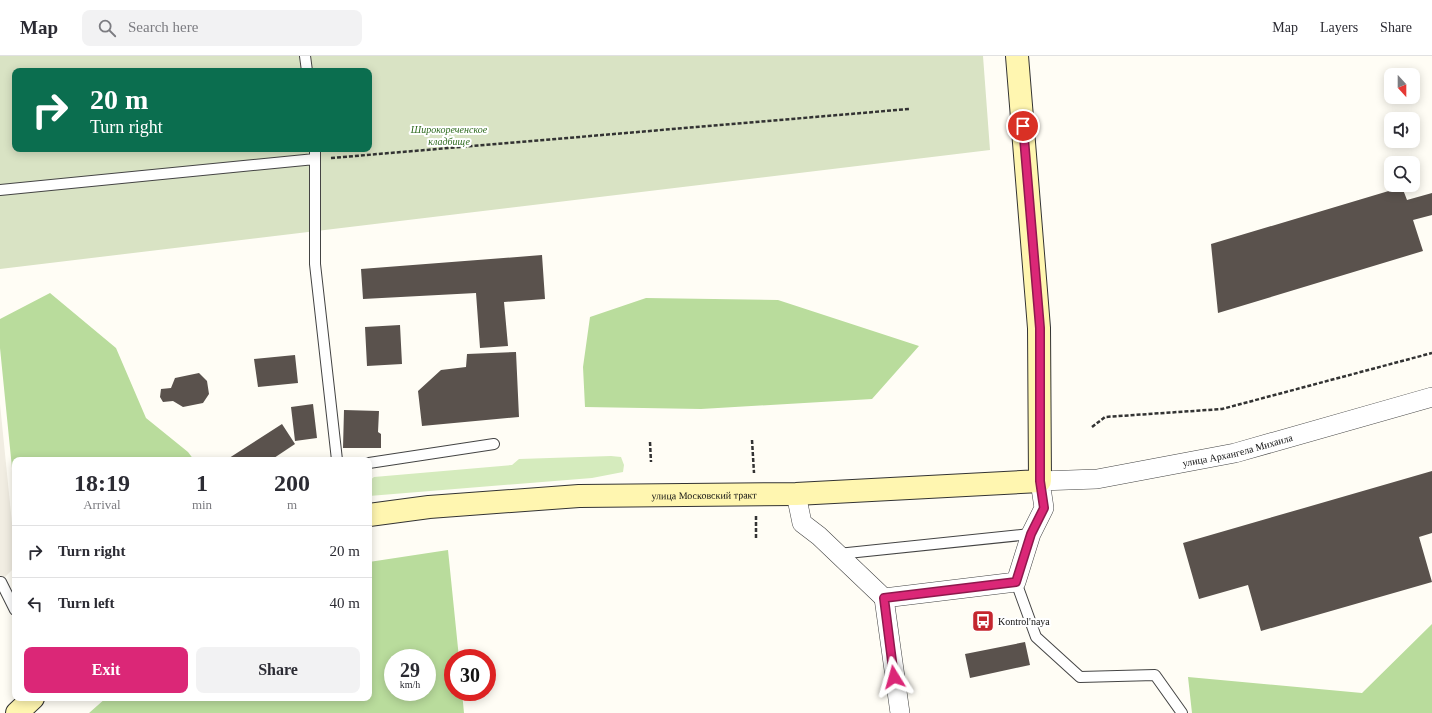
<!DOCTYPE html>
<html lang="en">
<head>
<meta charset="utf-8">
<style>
	:root { --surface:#fff; --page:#f2f2f3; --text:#2b2b33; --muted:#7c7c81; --line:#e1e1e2; --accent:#db2777 }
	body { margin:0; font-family:"Times New Roman",serif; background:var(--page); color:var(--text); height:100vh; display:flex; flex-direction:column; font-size:15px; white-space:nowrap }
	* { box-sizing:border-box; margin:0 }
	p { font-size:13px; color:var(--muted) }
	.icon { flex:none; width:22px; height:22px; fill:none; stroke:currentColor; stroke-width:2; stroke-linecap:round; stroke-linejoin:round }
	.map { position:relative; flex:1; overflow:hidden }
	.details { position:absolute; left:12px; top:401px; width:360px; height:244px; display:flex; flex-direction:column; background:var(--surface); border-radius:8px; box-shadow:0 2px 10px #0003 }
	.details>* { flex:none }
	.guide { position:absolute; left:12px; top:12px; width:360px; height:84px; border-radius:8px; box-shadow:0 2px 10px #0003; background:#0b6e4f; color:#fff; overflow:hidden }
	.needle { width:26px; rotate:159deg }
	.buttons { position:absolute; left:1384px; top:12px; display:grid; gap:8px }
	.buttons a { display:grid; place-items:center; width:36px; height:36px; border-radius:8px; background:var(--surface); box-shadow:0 2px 10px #0003; font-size:20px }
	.speed { position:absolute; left:384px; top:593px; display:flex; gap:8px; font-size:20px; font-weight:700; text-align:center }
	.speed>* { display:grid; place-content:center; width:52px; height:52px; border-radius:50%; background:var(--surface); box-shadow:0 2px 10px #0003; line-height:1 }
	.speed small { font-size:10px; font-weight:400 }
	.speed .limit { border:6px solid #d22; background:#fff; color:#111 }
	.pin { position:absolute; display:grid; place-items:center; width:34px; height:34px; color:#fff; margin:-17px; border:2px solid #fff; border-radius:50%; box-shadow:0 1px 4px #0007 }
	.me { position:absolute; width:44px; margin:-22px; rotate:352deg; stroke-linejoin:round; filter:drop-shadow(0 0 3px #0008) }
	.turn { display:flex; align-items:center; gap:14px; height:84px; padding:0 12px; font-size:18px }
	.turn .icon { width:52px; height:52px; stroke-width:2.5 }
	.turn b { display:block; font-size:28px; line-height:34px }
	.eta { display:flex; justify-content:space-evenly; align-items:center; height:68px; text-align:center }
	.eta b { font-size:24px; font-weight:600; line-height:28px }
	.action { display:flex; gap:8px; margin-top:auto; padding:8px 12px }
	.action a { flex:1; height:46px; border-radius:8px; background:var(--accent); color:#fff; font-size:16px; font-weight:600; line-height:46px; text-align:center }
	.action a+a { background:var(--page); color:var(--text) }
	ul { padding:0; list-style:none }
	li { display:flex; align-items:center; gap:12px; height:52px; padding:0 12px; border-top:1px solid var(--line) }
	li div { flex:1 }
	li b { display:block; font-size:15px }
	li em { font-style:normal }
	header { display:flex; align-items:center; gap:24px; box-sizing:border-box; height:56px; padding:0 20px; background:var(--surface); border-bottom:1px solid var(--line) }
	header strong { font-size:19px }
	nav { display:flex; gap:22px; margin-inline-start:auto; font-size:14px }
	.search { width:280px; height:36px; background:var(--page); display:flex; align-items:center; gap:10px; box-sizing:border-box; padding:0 14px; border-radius:8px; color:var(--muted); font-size:15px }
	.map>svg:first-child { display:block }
	.green { fill:#d5ebbd }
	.forest { fill:#b9dc9c; fill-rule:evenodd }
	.cemetery { fill:#d9e3c4; fill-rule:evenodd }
	.plaza { fill:#f1ede2 }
	.building { fill:#5a524d }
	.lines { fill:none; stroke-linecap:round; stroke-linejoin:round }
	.lane-casing { stroke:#444; stroke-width:12 }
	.street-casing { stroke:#444; stroke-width:20 }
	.secondary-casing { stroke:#333; stroke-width:24 }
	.path { stroke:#333; stroke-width:2.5; stroke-dasharray:4 2; stroke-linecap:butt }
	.lane { stroke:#fff; stroke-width:10 }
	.street { stroke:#fff; stroke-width:19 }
	.secondary { stroke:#fff6b0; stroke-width:22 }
	.route-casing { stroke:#8e194d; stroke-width:10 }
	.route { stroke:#db2777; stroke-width:7 }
	.labels { text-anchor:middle; stroke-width:4; stroke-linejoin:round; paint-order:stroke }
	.park-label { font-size:10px; font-style:italic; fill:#2f6b1f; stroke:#fff }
	.street-label { font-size:10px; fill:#111; stroke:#fff }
	.poi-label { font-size:10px; fill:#111; stroke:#fff; text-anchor:start }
</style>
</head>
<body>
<header>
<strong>Map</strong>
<div class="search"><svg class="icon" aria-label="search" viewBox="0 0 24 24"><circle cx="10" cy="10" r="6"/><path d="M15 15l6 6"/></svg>Search here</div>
<nav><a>Map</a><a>Layers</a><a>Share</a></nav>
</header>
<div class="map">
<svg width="1432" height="657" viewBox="0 0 1432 657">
	<rect width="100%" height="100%" fill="#fffdf5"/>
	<path class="green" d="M611,400L621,401L624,409L623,416L592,422L369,440V425L374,421L512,409L519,403Z"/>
	<path class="forest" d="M50,237L116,292L146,362L188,396L194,404H15V442L0,292V263Z
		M646,242L778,244L919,290L872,343L701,353L585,351L583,311L590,261Z
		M448,494L459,602H453V636H462L464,657H89L106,642H369V506ZM393,602H427V636H393Z
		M1432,568V657H1192L1188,621L1362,637Z"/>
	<path class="cemetery" d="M0,0H983L990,94L0,213ZM15,15H369V93H15Z"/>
	<path class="plaza" d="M0,348L15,497V511L0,526Z"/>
	<path class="building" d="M1402,131L1407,144L1432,137V159L1413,164L1423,195L1218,257L1211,188Z
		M542,199L545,243L504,246L508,290L480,292L476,237L363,243L361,213Z
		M400,269L402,308L367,310L365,271Z
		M516,296L519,361L422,370L418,335L441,314L466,311L467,298Z
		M295,299L298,327L258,331L254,303Z
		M199,317L207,325L209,338L203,347L183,351L173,345L163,346L160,341L161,333L171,332L175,322Z
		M313,348L317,382L295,385L291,351Z
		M344,354L379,355L378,376L381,378V392H343Z
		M282,368L295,388L271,404H226Z
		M1432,415V477L1419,481L1432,526L1261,575L1248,529L1199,543L1183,487Z
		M1025,586L1030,609L970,622L965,598Z"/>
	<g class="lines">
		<g class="lane-casing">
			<path id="lane" d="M305,0L307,15
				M315,93V208L337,404
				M0,134L315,103
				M369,407L494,388
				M838,498L1031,478
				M1016,526L1036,581L1080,621L1155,619L1182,657
				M0,527L1,526L15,554"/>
		</g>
		<g class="street-casing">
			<g id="street">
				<path id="s1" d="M796,438L802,467L819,480L884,542L1016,526L1031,478L1044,452L1040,425L1097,423L1235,397L1432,341"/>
				<path d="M884,542L900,657"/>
			</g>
		</g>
		<g class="secondary-casing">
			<g id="secondary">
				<path id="s2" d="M369,459L429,451L579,440L796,438L1040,425L1039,272L1017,0"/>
				<path d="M17,657L33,642"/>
			</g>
		</g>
		<path class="path" d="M331,102L909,53
			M1092,371L1105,361L1222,353L1432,297
			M752,384L754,417
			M650,386L651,406
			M756,460V482"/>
		<use href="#lane" class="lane"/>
		<use href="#street" class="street"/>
		<use href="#secondary" class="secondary"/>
	</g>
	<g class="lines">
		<g class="route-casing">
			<path id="route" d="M894,621L884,542L1016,526L1031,478L1044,452L1040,425V272L1023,70"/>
		</g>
		<use href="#route" class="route"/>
	</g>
	<defs>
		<g id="bus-square" transform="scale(1.15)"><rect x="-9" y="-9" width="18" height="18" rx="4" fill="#c4262e" stroke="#fff"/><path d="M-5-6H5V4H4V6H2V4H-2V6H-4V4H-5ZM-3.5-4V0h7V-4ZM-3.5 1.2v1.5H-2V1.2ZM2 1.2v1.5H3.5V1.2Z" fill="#fff"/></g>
	</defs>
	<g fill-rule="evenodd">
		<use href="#bus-square" x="983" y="565"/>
	</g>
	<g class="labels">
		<g class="park-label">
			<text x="449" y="77">Широкореченское<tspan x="449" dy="12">кладбище</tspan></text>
		</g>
		<g class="street-label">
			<text dy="4" stroke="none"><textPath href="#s1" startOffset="581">улица Архангела Михаила</textPath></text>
			<text dy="4" stroke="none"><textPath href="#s2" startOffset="336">улица Московский тракт</textPath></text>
		</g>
		<g class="poi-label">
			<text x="998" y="569">Kontrol'naya</text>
		</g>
	</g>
</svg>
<div class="buttons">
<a><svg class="needle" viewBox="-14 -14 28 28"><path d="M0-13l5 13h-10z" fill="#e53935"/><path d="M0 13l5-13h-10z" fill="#7c7c81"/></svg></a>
<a><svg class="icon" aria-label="sound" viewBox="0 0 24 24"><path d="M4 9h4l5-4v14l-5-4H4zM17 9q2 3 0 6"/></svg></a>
<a><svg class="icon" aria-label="search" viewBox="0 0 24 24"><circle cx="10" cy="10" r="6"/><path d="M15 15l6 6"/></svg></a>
</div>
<div class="speed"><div>29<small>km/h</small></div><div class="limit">30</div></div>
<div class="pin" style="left:1023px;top:70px;background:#d93025"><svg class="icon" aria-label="arrive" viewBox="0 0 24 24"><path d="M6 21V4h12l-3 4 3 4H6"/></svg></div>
<svg class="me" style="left:894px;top:621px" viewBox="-20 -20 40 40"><path d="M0-17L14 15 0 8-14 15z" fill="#db2777" stroke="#fff" stroke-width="4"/></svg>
<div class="guide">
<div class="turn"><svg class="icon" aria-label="right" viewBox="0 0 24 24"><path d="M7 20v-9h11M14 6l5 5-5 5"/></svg><div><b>20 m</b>Turn right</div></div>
</div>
<section class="details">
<div class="eta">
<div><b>18:19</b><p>Arrival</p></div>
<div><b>1</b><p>min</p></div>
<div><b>200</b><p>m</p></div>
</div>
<ul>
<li><svg class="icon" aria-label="right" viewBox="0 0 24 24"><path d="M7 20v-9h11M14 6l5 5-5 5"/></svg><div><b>Turn right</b></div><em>20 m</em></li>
<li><svg class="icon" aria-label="left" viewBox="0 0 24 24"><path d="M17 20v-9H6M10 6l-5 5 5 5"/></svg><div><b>Turn left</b></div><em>40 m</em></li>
</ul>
<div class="action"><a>Exit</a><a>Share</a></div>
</section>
</div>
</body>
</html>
